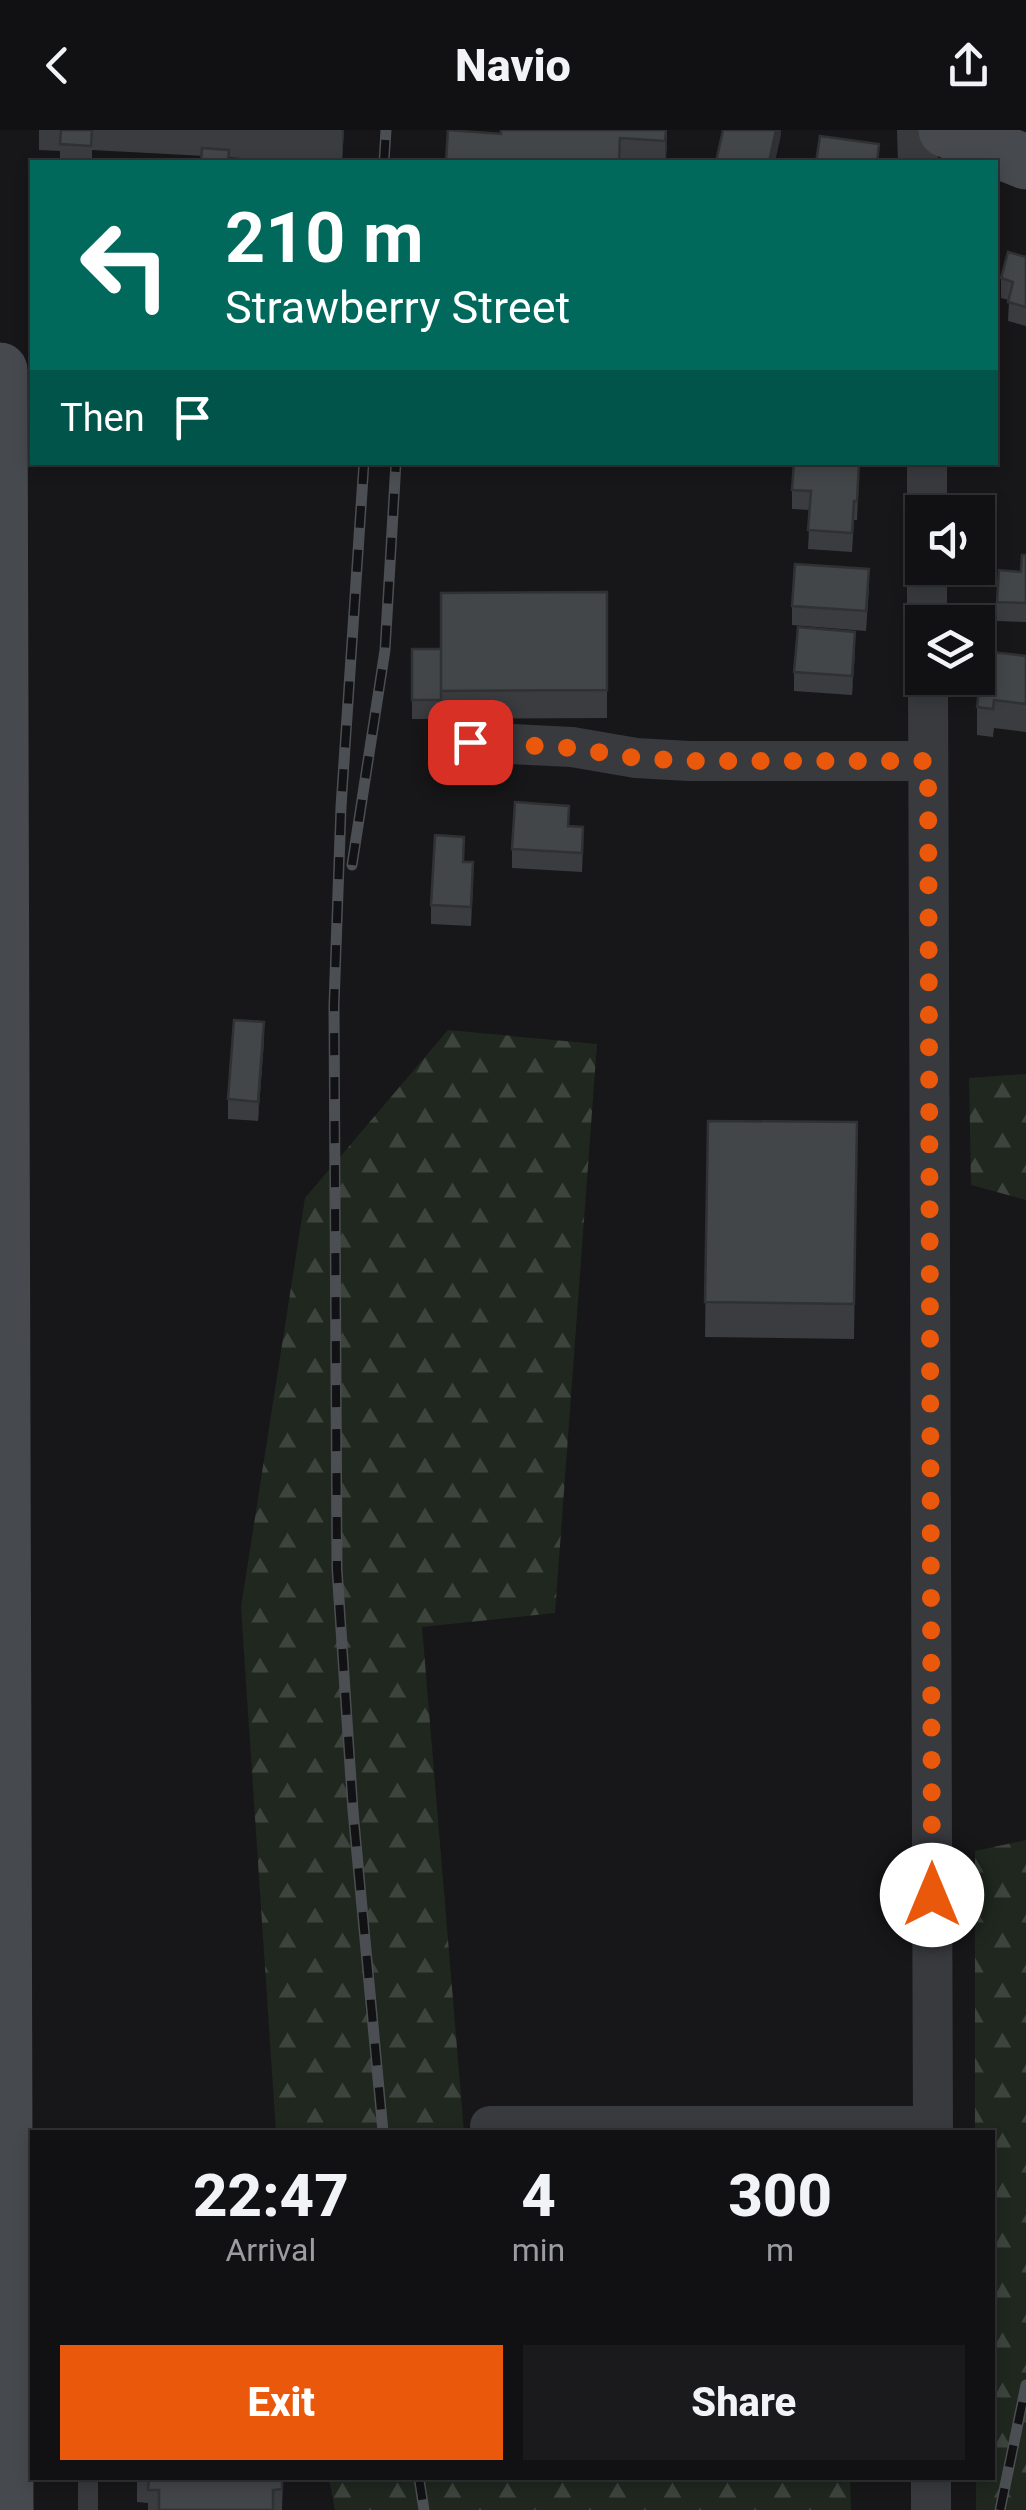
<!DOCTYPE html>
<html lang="en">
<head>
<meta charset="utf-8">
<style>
	:root { --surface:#111113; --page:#1a1a1c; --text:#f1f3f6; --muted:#9c9da0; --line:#303133; --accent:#ea580c }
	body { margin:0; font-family:Roboto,sans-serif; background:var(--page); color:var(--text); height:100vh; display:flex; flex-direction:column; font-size:38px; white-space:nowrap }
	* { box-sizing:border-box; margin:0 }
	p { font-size:32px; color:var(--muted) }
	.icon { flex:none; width:55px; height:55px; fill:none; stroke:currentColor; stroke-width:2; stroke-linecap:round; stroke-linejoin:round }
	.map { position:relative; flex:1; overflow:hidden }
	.side { position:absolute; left:30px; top:2000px; width:965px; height:350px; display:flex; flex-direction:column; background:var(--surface); border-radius:0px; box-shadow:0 5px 15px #0003,0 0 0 2px var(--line) }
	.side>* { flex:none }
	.hud { position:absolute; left:30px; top:30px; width:968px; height:305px; border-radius:0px; box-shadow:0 5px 15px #0003,0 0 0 2px var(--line); background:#00695c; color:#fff; overflow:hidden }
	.buttons { position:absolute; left:905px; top:365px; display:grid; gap:20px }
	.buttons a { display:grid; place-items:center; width:90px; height:90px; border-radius:0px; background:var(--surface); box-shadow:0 5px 15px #0003,0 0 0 2px var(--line); font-size:50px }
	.pin { position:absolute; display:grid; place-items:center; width:85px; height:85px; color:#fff; margin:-42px; border-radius:20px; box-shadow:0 5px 15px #0006 }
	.me { position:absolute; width:110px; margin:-55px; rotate:0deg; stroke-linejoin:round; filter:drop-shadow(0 0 8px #0008) }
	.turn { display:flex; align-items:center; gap:35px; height:210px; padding:0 30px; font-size:45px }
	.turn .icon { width:130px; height:130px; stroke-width:2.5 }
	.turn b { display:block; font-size:70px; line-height:85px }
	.then { display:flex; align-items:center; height:95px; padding:0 30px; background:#0003; gap:20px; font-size:38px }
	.eta { display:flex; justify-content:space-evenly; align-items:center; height:170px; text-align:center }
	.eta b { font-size:60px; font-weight:800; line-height:70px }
	.cta { display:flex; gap:20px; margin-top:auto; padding:20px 30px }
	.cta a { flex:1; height:115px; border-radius:0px; background:var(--accent); color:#fff; font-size:40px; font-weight:800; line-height:115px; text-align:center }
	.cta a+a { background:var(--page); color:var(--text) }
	header { display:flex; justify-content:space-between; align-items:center; height:130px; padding:0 30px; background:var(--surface); font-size:45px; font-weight:800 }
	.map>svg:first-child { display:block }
	.forest { fill:url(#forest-firs) }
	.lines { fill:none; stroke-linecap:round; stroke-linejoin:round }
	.lane { stroke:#383a3e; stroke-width:20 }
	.street { stroke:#383a3e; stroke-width:40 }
	.secondary { stroke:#464a4e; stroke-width:55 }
	.rail-casing { stroke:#4b4f53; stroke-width:11 }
	.rail { stroke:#121214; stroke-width:8; stroke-dasharray:22; stroke-linecap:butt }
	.wall { fill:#3a3c3f }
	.shaded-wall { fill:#2f3133 }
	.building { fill:#434649; stroke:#2f3133; stroke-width:2.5 }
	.route { stroke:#ea580c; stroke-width:18; stroke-dasharray:0 32.4 }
</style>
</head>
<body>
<header><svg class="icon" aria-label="back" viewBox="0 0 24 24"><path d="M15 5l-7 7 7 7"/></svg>Navio<svg class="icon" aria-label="share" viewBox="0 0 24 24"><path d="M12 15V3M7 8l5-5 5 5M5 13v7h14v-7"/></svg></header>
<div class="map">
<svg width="1026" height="2380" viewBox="0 0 1026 2380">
	<defs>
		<pattern id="forest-firs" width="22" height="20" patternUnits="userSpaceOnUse" patternTransform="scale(2.5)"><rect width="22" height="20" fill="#1f271f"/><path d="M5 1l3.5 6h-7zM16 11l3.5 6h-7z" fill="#3d443d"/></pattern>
	</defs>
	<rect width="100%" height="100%" fill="#171719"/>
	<path class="forest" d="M448,900L597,914L555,1483L422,1497L464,2002H276L241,1477L305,1068Z
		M1026,944V1070L971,1055L969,948Z
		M1026,1710V2380H976V2348H992V2002H975V1721Z
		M329,2348H850L851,2380H335Z"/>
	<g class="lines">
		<path class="lane" d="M88,2348V2380"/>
		<path class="street" d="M917,0L918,32
			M927,332V382
			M927,438V492
			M928,548L933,2002
			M470,612L572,617L636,628L689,631H928
			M490,1996H933
			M931,2380V2348"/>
		<path class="secondary" d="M946,0L1026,32
			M0,240L6,2380"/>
		<g class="rail-casing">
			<path id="rail" d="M384,32L386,0
				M364,332L341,677L334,875L337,1439L353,1681L383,2002
				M352,735L385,520L396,332
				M419,2348L424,2380
				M1000,2380L1026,2255"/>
		</g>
		<use href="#rail" class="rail"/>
	</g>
	<path class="wall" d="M39,0H344L342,32H314L92,20V32H60V21L39,20Z
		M667,0L666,32H446L501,4Z
		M1026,127V196L1008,191L1009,170L1001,168V148Z
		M859,346L857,390H854L852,422L808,419L810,380L792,379V360Z
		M1026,425V492L997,491V472L1021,442Z
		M869,458L866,501L792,495V476Z
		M607,462V588L412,589V519H441Z
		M855,521L852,565L794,561V542Z
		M1026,526V602L994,598L993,607L977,605V577Z
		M569,696L583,716L582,742L512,738V719Z
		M464,732L473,752L471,796L431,794V775Z
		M264,911L258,991L228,989V969Z
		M708,991L857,992L854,1209L705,1207Z
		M137,2348H283L282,2380H148V2373L137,2372Z"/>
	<path class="shaded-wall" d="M342,0H344L342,32Z
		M666,0L667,19L665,32V11Z
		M776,0H781V5L775,32H769Z
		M855,502V521L852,565V546Z
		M264,892V911L258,991V972Z"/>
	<path class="building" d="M61,0H92L91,16L60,14Z
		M448,0L501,4V0H666L665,11L620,8L619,32H446Z
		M723,0H776L769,32H716Z
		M820,6L879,14L877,32H816Z
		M202,18L229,20L228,32H201Z
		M1008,122L1026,127V177L1008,172L1013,152L1001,148Z
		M794,332H859L857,371H854L852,403L808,400L811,361L792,360Z
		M1022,425H1026V473L997,472L999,440L1021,442Z
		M795,434L869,439L866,481L792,476Z
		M607,462V560L441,561V463Z
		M798,497L855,502L852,546L794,542Z
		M412,519H441V570H412Z
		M983,521L1026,526V574L994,570L993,579L977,577Z
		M515,672L569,676L568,696L583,697L582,723L512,719Z
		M435,705L464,707L463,732H473L471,777L431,775Z
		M234,890L264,892L258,972L228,969Z
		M708,991L857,992L854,1174L705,1172Z
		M149,2348H282V2359L273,2360V2380H159V2360H148Z"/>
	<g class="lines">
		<path class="route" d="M470,612L572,618L636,628L690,631H928L932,1765"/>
	</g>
</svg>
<div class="buttons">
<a><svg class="icon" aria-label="sound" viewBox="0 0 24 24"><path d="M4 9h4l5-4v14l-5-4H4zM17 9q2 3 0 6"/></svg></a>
<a><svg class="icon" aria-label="layers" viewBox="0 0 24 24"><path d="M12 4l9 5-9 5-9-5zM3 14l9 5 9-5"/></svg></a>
</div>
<div class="pin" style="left:470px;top:612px;background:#d93025"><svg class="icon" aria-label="arrive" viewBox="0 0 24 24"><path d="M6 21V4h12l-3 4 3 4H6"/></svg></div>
<svg class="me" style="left:932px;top:1765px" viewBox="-20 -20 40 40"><circle r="19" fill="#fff"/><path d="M0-13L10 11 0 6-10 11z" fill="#ea580c"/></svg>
<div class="hud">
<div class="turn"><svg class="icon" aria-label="left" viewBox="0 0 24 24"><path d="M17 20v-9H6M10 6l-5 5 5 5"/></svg><div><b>210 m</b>Strawberry Street</div></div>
<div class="then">Then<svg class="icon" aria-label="arrive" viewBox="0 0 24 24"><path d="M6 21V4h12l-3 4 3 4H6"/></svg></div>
</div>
<section class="side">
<div class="eta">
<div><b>22:47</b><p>Arrival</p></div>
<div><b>4</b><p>min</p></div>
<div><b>300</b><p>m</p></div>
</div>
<div class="cta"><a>Exit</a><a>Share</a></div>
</section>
</div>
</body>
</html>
